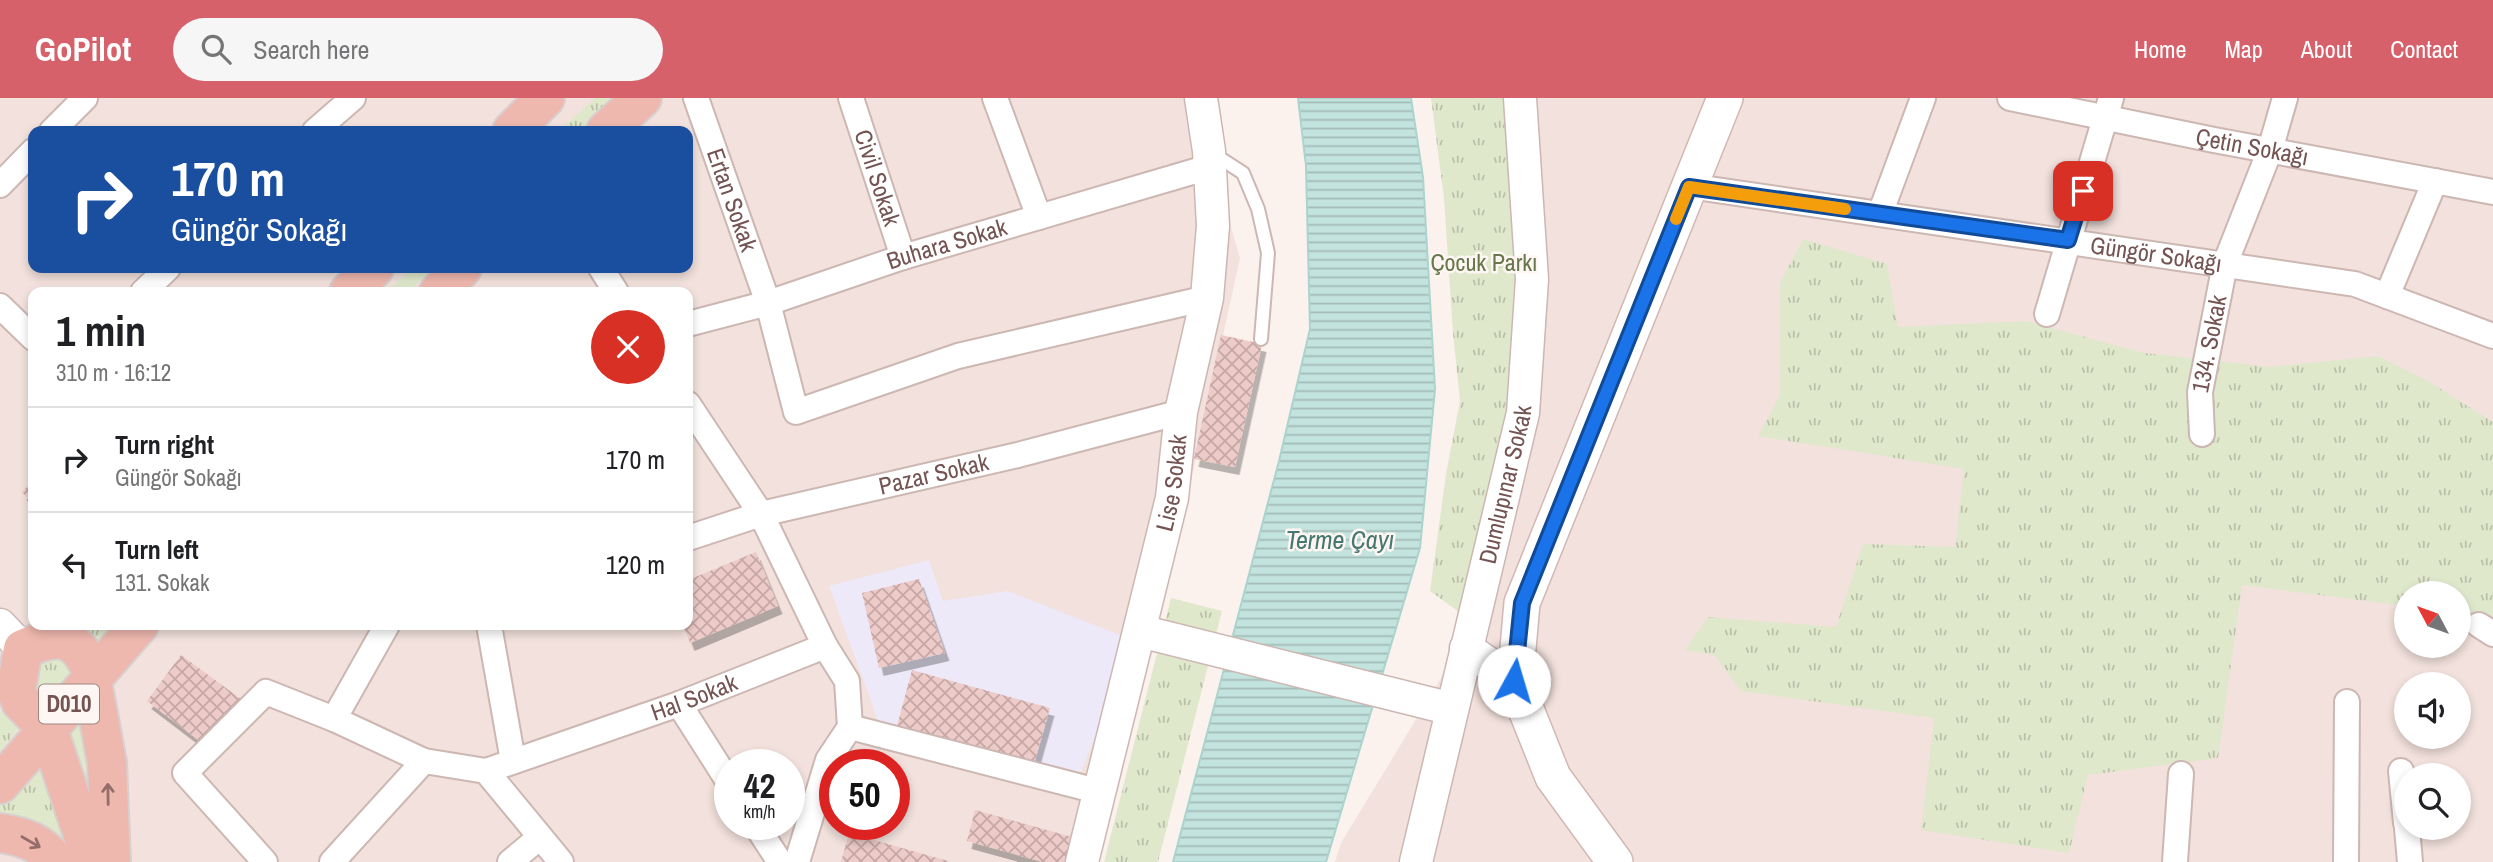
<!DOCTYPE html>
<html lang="en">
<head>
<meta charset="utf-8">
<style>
	:root { --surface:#fff; --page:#f6f6f6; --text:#202124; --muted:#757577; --line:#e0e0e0; --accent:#d6616b }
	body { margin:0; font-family:"Archivo Narrow",sans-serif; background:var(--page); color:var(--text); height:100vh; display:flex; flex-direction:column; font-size:26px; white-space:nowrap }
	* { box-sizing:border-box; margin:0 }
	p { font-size:23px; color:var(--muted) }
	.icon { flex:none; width:38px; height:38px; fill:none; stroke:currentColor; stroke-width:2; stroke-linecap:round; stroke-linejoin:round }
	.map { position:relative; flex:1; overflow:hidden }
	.sheet { position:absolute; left:28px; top:189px; width:665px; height:343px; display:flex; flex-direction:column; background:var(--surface); border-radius:14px; box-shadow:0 4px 10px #0003 }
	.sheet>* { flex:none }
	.banner { position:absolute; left:28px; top:28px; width:665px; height:147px; border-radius:14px; box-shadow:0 4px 10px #0003; background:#1a4fa0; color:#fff; overflow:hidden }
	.needle { width:46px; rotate:311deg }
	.tools { position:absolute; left:2394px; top:483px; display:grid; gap:14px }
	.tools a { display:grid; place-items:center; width:77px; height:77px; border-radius:50%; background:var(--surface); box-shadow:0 4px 10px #0003; font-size:35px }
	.speed { position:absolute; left:714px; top:651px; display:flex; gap:14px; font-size:35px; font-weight:700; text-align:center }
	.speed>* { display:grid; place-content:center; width:91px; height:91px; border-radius:50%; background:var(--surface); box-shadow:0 4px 10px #0003; line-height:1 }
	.speed small { font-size:18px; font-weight:400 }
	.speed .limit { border:10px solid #d22; background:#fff; color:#111 }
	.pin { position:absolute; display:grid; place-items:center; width:60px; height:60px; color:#fff; margin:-30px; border-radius:14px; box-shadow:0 4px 10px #0006 }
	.me { position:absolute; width:77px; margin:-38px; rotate:6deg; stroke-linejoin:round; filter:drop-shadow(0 0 5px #0008) }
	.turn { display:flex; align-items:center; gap:24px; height:147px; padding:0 28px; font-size:32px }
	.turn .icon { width:91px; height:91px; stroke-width:2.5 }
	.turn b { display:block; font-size:49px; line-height:60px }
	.round { display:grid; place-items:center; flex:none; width:74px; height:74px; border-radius:37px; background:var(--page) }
	.head { display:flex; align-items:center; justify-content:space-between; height:119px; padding:0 28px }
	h1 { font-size:42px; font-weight:700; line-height:52px }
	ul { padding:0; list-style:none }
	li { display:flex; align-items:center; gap:21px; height:105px; padding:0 28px; border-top:2px solid var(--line) }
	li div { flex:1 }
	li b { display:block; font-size:26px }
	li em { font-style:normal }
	header { display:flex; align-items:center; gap:42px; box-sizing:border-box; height:98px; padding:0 35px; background:var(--accent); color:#fff }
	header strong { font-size:33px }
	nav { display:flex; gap:38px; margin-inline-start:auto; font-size:24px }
	.search { width:490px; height:63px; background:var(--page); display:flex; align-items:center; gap:18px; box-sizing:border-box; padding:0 24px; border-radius:38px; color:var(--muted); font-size:26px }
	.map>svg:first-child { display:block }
	.residential { fill:#f2e1dc; fill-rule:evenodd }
	.education { fill:#eee9f8 }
	.grass { fill:url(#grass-tufts) }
	.water { fill:url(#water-rules); stroke:#aad4cd; stroke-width:2 }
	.building { fill:url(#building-cross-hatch); filter:url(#shadow) }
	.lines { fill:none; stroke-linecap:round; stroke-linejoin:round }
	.service-casing { stroke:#ccb7b3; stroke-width:16 }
	.minor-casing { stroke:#ccb7b3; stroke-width:28 }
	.tertiary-casing { stroke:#ccb7b3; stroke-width:35 }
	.secondary-casing { stroke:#d1b8b4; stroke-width:38 }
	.trunk-casing { stroke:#d8cfcf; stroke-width:42 }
	.service { stroke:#fff; stroke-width:12 }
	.minor { stroke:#fff; stroke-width:24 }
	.tertiary { stroke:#fff; stroke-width:32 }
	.secondary { stroke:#fff; stroke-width:35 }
	.trunk { stroke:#efb8ae; stroke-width:38 }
	.oneway { stroke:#936d69 }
	.route-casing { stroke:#114b97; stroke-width:18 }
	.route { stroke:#1a73e8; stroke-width:12 }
	.slow { stroke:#f59e0b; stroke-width:12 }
	.labels { text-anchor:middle; stroke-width:5; stroke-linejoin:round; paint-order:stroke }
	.shield { fill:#fef6f3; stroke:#9d8582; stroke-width:2 }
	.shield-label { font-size:23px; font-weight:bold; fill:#745452 }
	.street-label { font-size:24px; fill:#745452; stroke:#fef6f3 }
	.park-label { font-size:24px; fill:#66784b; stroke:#fef6f3 }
	.water-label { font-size:26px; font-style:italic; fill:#467770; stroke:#fef6f3 }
</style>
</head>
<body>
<header>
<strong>GoPilot</strong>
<div class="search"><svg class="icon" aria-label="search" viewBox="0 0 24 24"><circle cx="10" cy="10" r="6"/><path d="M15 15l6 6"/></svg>Search here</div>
<nav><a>Home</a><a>Map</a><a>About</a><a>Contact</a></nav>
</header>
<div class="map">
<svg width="2493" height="764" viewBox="0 0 2493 764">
	<defs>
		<pattern id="grass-tufts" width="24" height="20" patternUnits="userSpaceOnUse" patternTransform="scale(1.75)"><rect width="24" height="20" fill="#e0e8cc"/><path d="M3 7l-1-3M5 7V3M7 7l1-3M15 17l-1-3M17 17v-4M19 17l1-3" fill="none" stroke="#babfa8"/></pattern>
		<pattern id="water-rules" width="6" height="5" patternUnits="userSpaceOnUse" patternTransform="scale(1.75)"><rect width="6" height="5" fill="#c3e3de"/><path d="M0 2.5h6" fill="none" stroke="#a3bbb7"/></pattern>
		<pattern id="building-cross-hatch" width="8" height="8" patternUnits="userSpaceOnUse" patternTransform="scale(1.75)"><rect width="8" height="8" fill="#edcbc8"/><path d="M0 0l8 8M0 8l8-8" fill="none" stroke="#c5a7a5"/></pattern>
		<filter id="shadow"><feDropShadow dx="4.5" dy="8" stdDeviation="0" flood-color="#0004"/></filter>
	</defs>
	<rect width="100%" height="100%" fill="#fbf1ed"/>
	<path class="residential" d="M0,0H1193L1240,160L1182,424L1083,764H0ZM33,33H688V170H33ZM33,194H688V527H33ZM730,667H789V726H730ZM835,667H894V726H835Z
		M1497,0H2493V764H1335L1341,745L1474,526ZM2406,495H2459V548H2406ZM2406,586H2459V639H2406ZM2406,677H2459V730H2406Z"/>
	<path class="education" d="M929,462L943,503L1008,493L1125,539L1103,619L1081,674L879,625L829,488Z"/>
	<path class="grass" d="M595,0H617L579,33H558Z
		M1431,0H1511L1522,230L1481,530L1430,493L1446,376L1460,303L1453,235L1444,100Z
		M1803,141L1887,166L1898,229L2026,223L2144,255L2270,269L2378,258L2428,283L2493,324V519L2459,514V495H2406V508L2242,487L2218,660L2088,677L2069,755L1921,732L1934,620L1741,593L1714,557L1685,552L1708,519L1836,529L1863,446L1955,449L1964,371L1758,338L1780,297V185Z
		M412,170H433L409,194H386Z
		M1171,500L1222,513L1158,764H1104Z
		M75,527H113L92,550Z
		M50,555L71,565L70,575L52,598L42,599L28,580Z
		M92,581V764L0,735V686Z
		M5,608L24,624L0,653V614Z"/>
	<path class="water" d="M1298,0H1411L1423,79L1435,291L1420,450L1326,764H1173L1279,363L1310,231L1306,68Z"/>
	<path class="building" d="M1221,237L1262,246L1235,369L1194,361Z
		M33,383V406L22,394Z
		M756,454L778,508L690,545L683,527H688V482Z
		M919,481L945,555L879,570L862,495Z
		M181,557L241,601L206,648L147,603Z
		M912,572L1050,610L1034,666L897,628Z
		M975,712L1072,739L1065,764H1043L967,743Z
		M849,735L948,763V764H841Z"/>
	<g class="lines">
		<g class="service-casing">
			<path id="service" d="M1212,55L1243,75L1258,111L1268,155L1261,241"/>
		</g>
		<g class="minor-casing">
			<g id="minor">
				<path id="s1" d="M696,0L768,205L796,314L958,258L1207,200"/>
				<path id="s2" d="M851,0L903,159"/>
				<path d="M995,0L1039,119"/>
				<path id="s3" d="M2010,0L2214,42L2493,94"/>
				<path d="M52,33L85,0"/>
				<path d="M315,33L353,0"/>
				<path d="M0,87L33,53"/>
				<path id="s4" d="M1689,88L2355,186L2493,238"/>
				<path d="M1880,116L1923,0"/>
				<path d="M601,170L616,194"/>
				<path d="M143,194L168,170"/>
				<path d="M2387,198L2435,83"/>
				<path d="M0,208L33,240"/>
				<path d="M2047,216L2111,0"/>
				<path id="s5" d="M688,226L768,205L903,159L1209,69"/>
				<path id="s6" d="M2202,336L2200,294L2225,166L2270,52L2285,0"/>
				<path id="s7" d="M688,440L761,416L1018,357L1181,314"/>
				<path d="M489,527L513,663"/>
				<path d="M2479,527L2493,536"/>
				<path d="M679,606L730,686"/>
				<path d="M334,621L387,527"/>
				<path d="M850,629L1101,694"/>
				<path d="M486,673L561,764"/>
				<path d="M2401,673L2406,725"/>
				<path d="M755,726L780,764"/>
				<path d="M2407,730L2410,764"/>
				<path d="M265,764L185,675L266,594L334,621L424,663"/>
				<path id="s8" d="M332,764L424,663L486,673L679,606L825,548L761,416L688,306"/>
				<path d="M510,764L540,739"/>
				<path d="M797,764L828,662L850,629L847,583L825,548"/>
				<path d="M2175,764L2181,676"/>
				<path d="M2346,764L2347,604"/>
			</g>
		</g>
		<g class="tertiary-casing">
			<g id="tertiary">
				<path d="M0,527L23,551"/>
				<path d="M1140,533L1452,611"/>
				<path d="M1466,550L1515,584"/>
				<path id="s9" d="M1082,764L1172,400L1181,314L1207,200L1213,128L1209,53L1201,0"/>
				<path id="s10" d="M1416,764L1523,315L1532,181L1520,0"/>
			</g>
		</g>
		<g class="secondary-casing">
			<path id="secondary" d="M1615,764L1553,679L1515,584L1522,505L1725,0"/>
		</g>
		<g class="trunk-casing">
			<path id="trunk" d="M512,33L545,0
				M606,33L642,0
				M349,194L374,170
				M439,194L462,170
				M0,686L139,527
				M0,735C26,739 39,744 57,764
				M92,764L48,631L21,604L16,592L23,551C53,538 72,533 89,567L107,665L111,764"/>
		</g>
		<use href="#service" class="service"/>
		<use href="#minor" class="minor"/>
		<use href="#tertiary" class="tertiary"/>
		<use href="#secondary" class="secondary"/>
		<use href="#trunk" class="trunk"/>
	</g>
	<defs><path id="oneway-shaft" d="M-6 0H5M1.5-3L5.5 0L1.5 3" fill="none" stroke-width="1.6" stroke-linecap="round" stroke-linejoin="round" transform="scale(1.75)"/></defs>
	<g class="oneway">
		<use href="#oneway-shaft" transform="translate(108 696) rotate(-91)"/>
		<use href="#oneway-shaft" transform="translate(31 744) rotate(30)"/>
	</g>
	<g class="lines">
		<g class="route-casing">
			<path id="route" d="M1514,583L1522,505L1689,89L2068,142L2083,93"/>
		</g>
		<use href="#route" class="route"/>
		<path class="slow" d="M1676,121L1689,89L1845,111"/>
	</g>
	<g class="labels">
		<rect class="shield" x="39" y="586.5" width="60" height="39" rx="5"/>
		<g class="shield-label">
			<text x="69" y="614">D010</text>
		</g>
		<g class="street-label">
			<text dy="8" stroke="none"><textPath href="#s3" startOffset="247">Çetin Sokağı</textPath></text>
			<text dy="8" stroke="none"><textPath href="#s2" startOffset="84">Civil Sokak</textPath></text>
			<text dy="8" stroke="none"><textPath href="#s1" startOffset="108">Ertan Sokak</textPath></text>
			<text dy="8" stroke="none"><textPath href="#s5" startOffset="271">Buhara Sokak</textPath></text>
			<text dy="8" stroke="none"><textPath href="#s4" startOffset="472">Güngör Sokağı</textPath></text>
			<text dy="8" stroke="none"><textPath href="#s6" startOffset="91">134. Sokak</textPath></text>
			<text dy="8" stroke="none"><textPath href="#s7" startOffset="254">Pazar Sokak</textPath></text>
			<text dy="8" stroke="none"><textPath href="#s9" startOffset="390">Lise Sokak</textPath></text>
			<text dy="8" stroke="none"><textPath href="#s10" startOffset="388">Dumlupınar Sokak</textPath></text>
			<text dy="8" stroke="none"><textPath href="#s8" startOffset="420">Hal Sokak</textPath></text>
		</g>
		<g class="park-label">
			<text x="1484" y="173">Çocuk Parkı</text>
		</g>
		<g class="water-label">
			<text x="1340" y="451">Terme Çayı</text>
		</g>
	</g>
</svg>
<div class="tools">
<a><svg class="needle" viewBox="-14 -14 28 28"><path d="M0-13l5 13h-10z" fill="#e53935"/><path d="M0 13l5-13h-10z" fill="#757577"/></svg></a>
<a><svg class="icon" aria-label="sound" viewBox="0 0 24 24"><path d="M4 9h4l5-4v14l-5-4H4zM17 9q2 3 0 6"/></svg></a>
<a><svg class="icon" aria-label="search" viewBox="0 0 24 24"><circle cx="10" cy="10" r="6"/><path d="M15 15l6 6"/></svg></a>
</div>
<div class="speed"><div>42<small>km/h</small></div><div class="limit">50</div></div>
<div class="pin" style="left:2083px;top:93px;background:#d93025"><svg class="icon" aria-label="arrive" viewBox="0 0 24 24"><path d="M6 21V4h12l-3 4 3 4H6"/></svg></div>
<svg class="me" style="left:1514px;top:583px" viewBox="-20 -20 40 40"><circle r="19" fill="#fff"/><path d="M0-13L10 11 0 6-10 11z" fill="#1a73e8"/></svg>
<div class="banner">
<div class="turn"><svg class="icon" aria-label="right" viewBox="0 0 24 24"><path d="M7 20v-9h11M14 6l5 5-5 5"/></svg><div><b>170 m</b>Güngör Sokağı</div></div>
</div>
<section class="sheet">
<div class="head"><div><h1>1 min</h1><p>310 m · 16:12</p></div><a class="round" style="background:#d93025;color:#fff"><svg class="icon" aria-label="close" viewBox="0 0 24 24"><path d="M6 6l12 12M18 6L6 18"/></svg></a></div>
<ul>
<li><svg class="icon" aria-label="right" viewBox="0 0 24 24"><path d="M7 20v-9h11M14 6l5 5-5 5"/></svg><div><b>Turn right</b><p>Güngör Sokağı</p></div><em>170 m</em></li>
<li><svg class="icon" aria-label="left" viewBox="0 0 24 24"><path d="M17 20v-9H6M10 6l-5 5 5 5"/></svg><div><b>Turn left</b><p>131. Sokak</p></div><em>120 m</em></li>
</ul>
</section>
</div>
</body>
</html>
